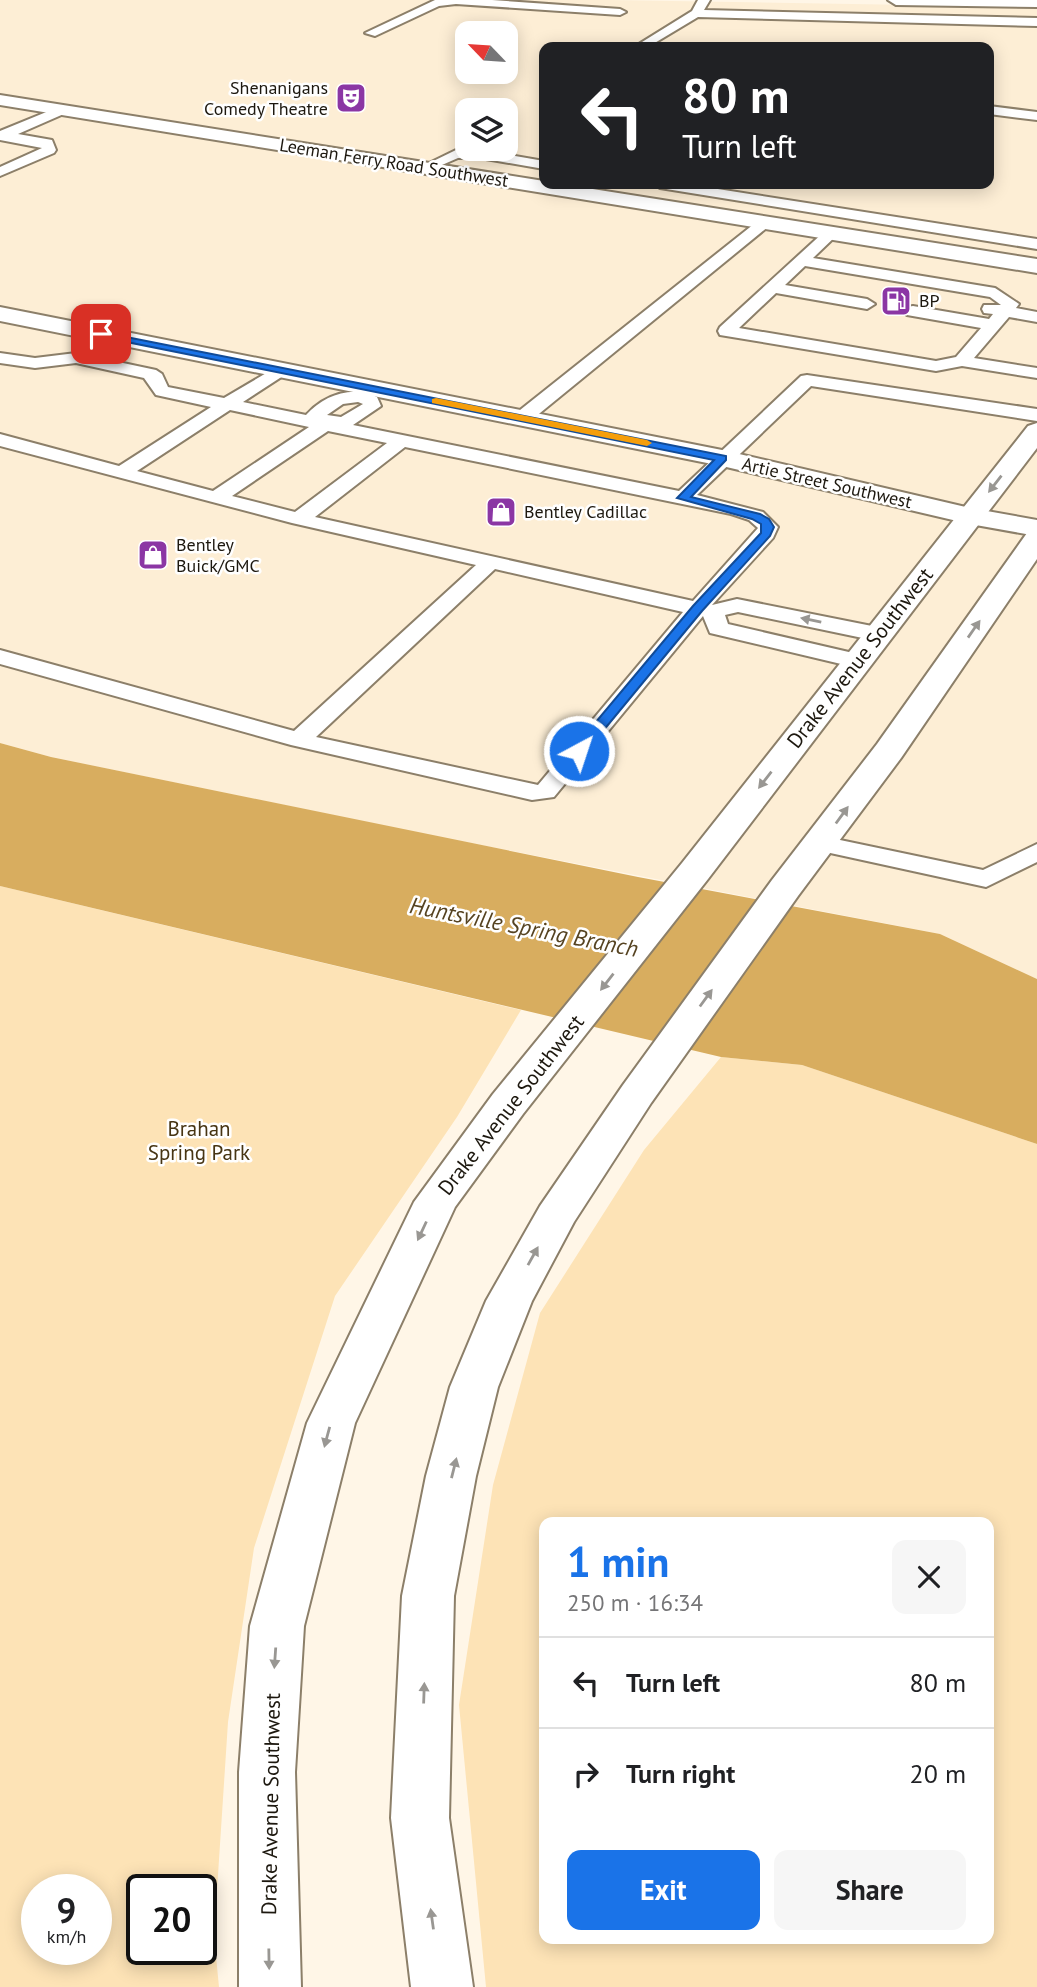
<!DOCTYPE html>
<html lang="en">
<head>
<meta charset="utf-8">
<style>
	:root { --surface:#fff; --page:#f6f6f6; --text:#202124; --muted:#757577; --line:#e0e0e0; --accent:#1a73e8 }
	body { margin:0; font-family:"PT Sans",sans-serif; background:var(--page); color:var(--text); height:100vh; display:flex; flex-direction:column; font-size:26px; white-space:nowrap }
	* { box-sizing:border-box; margin:0 }
	p { font-size:23px; color:var(--muted) }
	.icon { flex:none; width:38px; height:38px; fill:none; stroke:currentColor; stroke-width:2; stroke-linecap:round; stroke-linejoin:round }
	.map { position:relative; flex:1; overflow:hidden }
	.details { position:absolute; left:539px; top:1517px; width:455px; height:427px; display:flex; flex-direction:column; background:var(--surface); border-radius:14px; box-shadow:0 4px 18px #0003 }
	.details>* { flex:none }
	.hud { position:absolute; left:539px; top:42px; width:455px; height:147px; border-radius:14px; box-shadow:0 4px 18px #0003; background:#202124; color:#fff; overflow:hidden }
	.needle { width:46px; rotate:295deg }
	.controls { position:absolute; left:455px; top:21px; display:grid; gap:14px }
	.controls a { display:grid; place-items:center; width:63px; height:63px; border-radius:14px; background:var(--surface); box-shadow:0 4px 18px #0003; font-size:35px }
	.speed { position:absolute; left:21px; top:1874px; display:flex; gap:14px; font-size:35px; font-weight:700; text-align:center }
	.speed>* { display:grid; place-content:center; width:91px; height:91px; border-radius:50%; background:var(--surface); box-shadow:0 4px 18px #0003; line-height:1 }
	.speed small { font-size:18px; font-weight:400 }
	.speed .limit { border:4px solid #111; border-radius:10px; background:#fff; color:#111 }
	.pin { position:absolute; display:grid; place-items:center; width:60px; height:60px; color:#fff; margin:-30px; border-radius:14px; box-shadow:0 4px 10px #0006 }
	.me { position:absolute; width:77px; margin:-38px; rotate:40deg; stroke-linejoin:round; filter:drop-shadow(0 0 5px #0008) }
	.turn { display:flex; align-items:center; gap:24px; height:147px; padding:0 28px; font-size:32px }
	.turn .icon { width:91px; height:91px; stroke-width:2.5 }
	.turn b { display:block; font-size:49px; line-height:60px }
	.round { display:grid; place-items:center; flex:none; width:74px; height:74px; border-radius:14px; background:var(--page) }
	.summary { display:flex; align-items:center; justify-content:space-between; height:119px; padding:0 28px }
	h1 { font-size:42px; font-weight:700; line-height:52px; color:var(--accent) }
	.cta { display:flex; gap:14px; margin-top:auto; padding:14px 28px }
	.cta a { flex:1; height:80px; border-radius:14px; background:var(--accent); color:#fff; font-size:28px; font-weight:700; line-height:80px; text-align:center }
	.cta a+a { background:var(--page); color:var(--text) }
	ul { padding:0; list-style:none }
	li { display:flex; align-items:center; gap:21px; height:91px; padding:0 28px; border-top:2px solid var(--line) }
	li div { flex:1 }
	li b { display:block; font-size:26px }
	li em { font-style:normal }
	.map>svg:first-child { display:block }
	.built { fill:#fdeed5; fill-rule:evenodd }
	.green { fill:#fde3b6; fill-rule:evenodd }
	.water { fill:#d8ad5f }
	.lines { fill:none; stroke-linecap:round; stroke-linejoin:round }
	.lane-casing { stroke:#8c7f69; stroke-width:4 }
	.street-casing { stroke:#8c7f69; stroke-width:4 }
	.secondary-casing { stroke:#8c7f69; stroke-width:4 }
	.lane { fill:#fff; fill-rule:evenodd }
	.street { fill:#fff; fill-rule:evenodd }
	.secondary { fill:#fff; fill-rule:evenodd }
	.oneway { fill:#999793 }
	.route { fill:#1a73e8; stroke:#114b97; stroke-width:2 }
	.slow { fill:#f59e0b }
	.labels { text-anchor:middle; stroke-width:5; stroke-linejoin:round; paint-order:stroke }
	.far-poi-label { font-size:18px; fill:#1d180f; stroke:#fff; text-anchor:start }
	.far-street-label { font-size:18px; fill:#1d180f; stroke:#fff }
	.street-label { font-size:21px; fill:#1d180f; stroke:#fff }
	.park-label { font-size:21px; fill:#473513; stroke:#fff }
	.water-label { font-size:23px; font-style:italic; fill:#564321; stroke:#fff }
</style>
</head>
<body>
<div class="map">
<svg width="1037" height="1987" viewBox="0 0 1037 1987">
	<rect width="100%" height="100%" fill="#fff6e7"/>
	<path class="built" d="M0,0H611L1037,7V979L940,934L434,836L51,757L0,743ZM467,33H506V72H467ZM544,47H989V184H544ZM467,110H506V149H467Z"/>
	<path class="green" d="M0,886L521,1010L457,1117L335,1296L254,1548L228,1722L214,1936L219,1987H0ZM37,1890H96V1950H37ZM142,1890H201V1950H142Z
		M721,1057L802,1065L1037,1144V1987H486L459,1705L493,1485L540,1313L644,1150ZM544,1522H989V1939H544Z"/>
	<path class="water" d="M0,743L51,757L638,877L940,934L1037,979V1144L802,1065L721,1057L0,886Z"/>
	<g class="lines">
		<g class="lane-casing">
			<path id="lane" d="M435,0H492L620,9L626,12L620,15L456,4L439,6L375,36L365,33Z
				M698,0H710L704,10L1037,18V26L698,17L648,47H634L692,11Z
				M61,106L68,110L66,113L18,134L52,140L56,150L54,153L0,176V167L42,148L0,140V131Z
				M989,106L1037,112V120L989,114Z
				M456,150H480L544,161V169L480,158H458L426,172L419,168Z
				M653,184H686L1037,239V249L660,188Z
				M764,218L772,223L769,226L529,422H515L513,418L515,414L759,220Z
				M830,229L838,234L813,258L995,288L1019,304L1016,308L1037,312V322L1009,317L974,358L1037,368V378L962,366L936,371L720,335L718,331L720,327L825,231ZM805,266L990,297L1001,305H984L982,309L984,313L993,314L989,319L913,306L907,307L905,311L907,315L981,328L956,357L936,361L739,328L776,293L867,309L875,304L867,299L785,285Z
				M0,353L35,358L76,353L156,370L162,374L168,387L224,398L280,365L286,366L289,370L286,374L243,402L306,415C324,395 352,385 377,397L381,406L353,425L679,491L801,376L807,375L1037,409V421L811,386L697,495L763,512L778,527L773,538L712,605L737,599L877,627L885,629L888,634L885,639L877,641L738,612L725,615L728,624L866,656L869,661L866,666L858,668L710,633L703,616L554,797L532,800L291,745L0,664V650L294,731L476,565L292,523L0,446V434L119,466L211,407L156,395L144,378L76,363L35,368L0,363ZM358,402L363,404L341,417L327,415L343,404ZM230,410L309,427L213,491L137,471ZM328,431L387,443L295,512L232,496ZM405,447L731,514L749,520L758,528L693,601L315,517ZM495,569L683,612L538,785L316,737Z
				M821,836L983,870L1037,844V862L986,887L812,849L808,844L812,839Z"/>
		</g>
		<g class="street-casing">
			<path id="street" d="M0,307L722,450L970,508L1037,520V536L970,524L722,466L0,321Z"/>
		</g>
		<g class="secondary-casing">
			<path id="secondary" d="M888,0H1037V7L896,5Z
				M0,95L544,181V184H561L1037,259V273L0,105Z
				M1037,423V448L708,879L523,1114L455,1207L355,1423L304,1626L295,1772L301,1987H239V1772L250,1626L307,1423L414,1202L493,1094L682,863L1028,426Z
				M1037,531V559L901,758L798,896L651,1103L574,1222L532,1301L498,1387L476,1476L454,1596L449,1818L473,1987H411L391,1818L402,1596L426,1476L450,1387L486,1301L540,1206L623,1085L772,880L877,744L1027,533Z"/>
		</g>
		<use href="#lane" class="lane"/>
		<use href="#street" class="street"/>
		<use href="#secondary" class="secondary"/>
	</g>
	<defs><path id="oneway-solid" d="M-6-.8H1V-3.2L6.5 0L1 3.2V.8H-6Z" transform="scale(1.75)"/></defs>
	<g class="oneway">
		<use href="#oneway-solid" transform="translate(995 484) rotate(128)"/>
		<use href="#oneway-solid" transform="translate(811 620) rotate(-168)"/>
		<use href="#oneway-solid" transform="translate(974 629) rotate(-55)"/>
		<use href="#oneway-solid" transform="translate(765 780) rotate(128)"/>
		<use href="#oneway-solid" transform="translate(842 815) rotate(-54)"/>
		<use href="#oneway-solid" transform="translate(607 982) rotate(128)"/>
		<use href="#oneway-solid" transform="translate(706 998) rotate(-54)"/>
		<use href="#oneway-solid" transform="translate(422 1231) rotate(115)"/>
		<use href="#oneway-solid" transform="translate(533 1256) rotate(-61)"/>
		<use href="#oneway-solid" transform="translate(327 1437) rotate(105)"/>
		<use href="#oneway-solid" transform="translate(454 1468) rotate(-76)"/>
		<use href="#oneway-solid" transform="translate(275 1658) rotate(94)"/>
		<use href="#oneway-solid" transform="translate(424 1693) rotate(-88)"/>
		<use href="#oneway-solid" transform="translate(432 1919) rotate(-98)"/>
		<use href="#oneway-solid" transform="translate(269 1959) rotate(89)"/>
	</g>
	<path class="route" d="M101,332L726,456V460L691,497L760,514L769,519L774,527L770,536L702,611L584,754H574V748L693,606L761,533V524L752,519L677,498L714,460L97,336L96,334Z"/>
	<path class="slow" d="M436,398L647,440L652,443L647,446L432,403V399Z"/>
	<defs>
		<g id="theatre-square" transform="scale(1.575)"><rect x="-9" y="-9" width="18" height="18" rx="4" fill="#8b36a4" stroke="#fff"/><path d="M-5-5.5Q0-4 5-5.5V0Q5 5 0 6Q-5 5-5 0ZM-3.3-2.5H-1v1.5H-3.3ZM1-2.5H3.3v1.5H1ZM-2.8 1Q0 5.5 2.8 1Z" fill="#fff"/></g>
		<g id="fuel-square" transform="scale(1.575)"><rect x="-9" y="-9" width="18" height="18" rx="4" fill="#8b36a4" stroke="#fff"/><path d="M-5.5-6h7V0h2V4h1.3V-2.5L3-4.5l.8-.8L6-3V5H2.5V1h-1V6h-7ZM-4.2-4.7v3.2H.2V-4.7Z" fill="#fff"/></g>
		<g id="shop-square" transform="scale(1.575)"><rect x="-9" y="-9" width="18" height="18" rx="4" fill="#8b36a4" stroke="#fff"/><path d="M-5-2.5h2.3a2.7 3.5 0 0 1 5.4 0H5L5.5 6h-11ZM-1.5-2.5h3a1.5 2.3 0 0 0-3 0Z" fill="#fff"/></g>
	</defs>
	<g fill-rule="evenodd">
		<use href="#theatre-square" x="351" y="98"/>
		<use href="#fuel-square" x="896" y="301"/>
		<use href="#shop-square" x="501" y="512"/>
		<use href="#shop-square" x="153" y="555"/>
	</g>
	<g class="labels">
		<g class="far-poi-label">
			<text x="328" y="94" text-anchor="end">Shenanigans<tspan x="328" dy="21">Comedy Theatre</tspan></text>
			<text x="919" y="307">BP</text>
			<text x="524" y="518">Bentley Cadillac</text>
			<text x="176" y="551">Bentley<tspan x="176" dy="21">Buick/GMC</tspan></text>
		</g>
		<g class="far-street-label">
			<text transform="translate(394 163) rotate(9)" y="6">Leeman Ferry Road Southwest</text>
			<text transform="translate(827 483) rotate(13)" y="6">Artie Street Southwest</text>
		</g>
		<g class="street-label">
			<text transform="translate(860 658) rotate(-52)" y="7">Drake Avenue Southwest</text>
			<text transform="translate(511 1105) rotate(-52)" y="7">Drake Avenue Southwest</text>
			<text transform="translate(271 1804) rotate(-89)" y="7">Drake Avenue Southwest</text>
		</g>
		<g class="park-label">
			<text x="199" y="1136">Brahan<tspan x="199" dy="24">Spring Park</tspan></text>
		</g>
		<g class="water-label">
			<text transform="translate(524 927) rotate(11)" y="8">Huntsville Spring Branch</text>
		</g>
	</g>
</svg>
<div class="controls">
<a><svg class="needle" viewBox="-14 -14 28 28"><path d="M0-13l5 13h-10z" fill="#e53935"/><path d="M0 13l5-13h-10z" fill="#757577"/></svg></a>
<a><svg class="icon" aria-label="layers" viewBox="0 0 24 24"><path d="M12 4l9 5-9 5-9-5zM3 14l9 5 9-5"/></svg></a>
</div>
<div class="speed"><div>9<small>km/h</small></div><div class="limit">20</div></div>
<div class="pin" style="left:101px;top:334px;background:#d93025"><svg class="icon" aria-label="arrive" viewBox="0 0 24 24"><path d="M6 21V4h12l-3 4 3 4H6"/></svg></div>
<svg class="me" style="left:579px;top:751px" viewBox="-20 -20 40 40"><circle r="17" fill="#1a73e8" stroke="#fff" stroke-width="3"/><path d="M0-11L8 9 0 5-8 9z" fill="#fff"/></svg>
<div class="hud">
<div class="turn"><svg class="icon" aria-label="left" viewBox="0 0 24 24"><path d="M17 20v-9H6M10 6l-5 5 5 5"/></svg><div><b>80 m</b>Turn left</div></div>
</div>
<section class="details">
<div class="summary"><div><h1>1 min</h1><p>250 m · 16:34</p></div><a class="round"><svg class="icon" aria-label="close" viewBox="0 0 24 24"><path d="M6 6l12 12M18 6L6 18"/></svg></a></div>
<ul>
<li><svg class="icon" aria-label="left" viewBox="0 0 24 24"><path d="M17 20v-9H6M10 6l-5 5 5 5"/></svg><div><b>Turn left</b></div><em>80 m</em></li>
<li><svg class="icon" aria-label="right" viewBox="0 0 24 24"><path d="M7 20v-9h11M14 6l5 5-5 5"/></svg><div><b>Turn right</b></div><em>20 m</em></li>
</ul>
<div class="cta"><a>Exit</a><a>Share</a></div>
</section>
</div>
</body>
</html>
